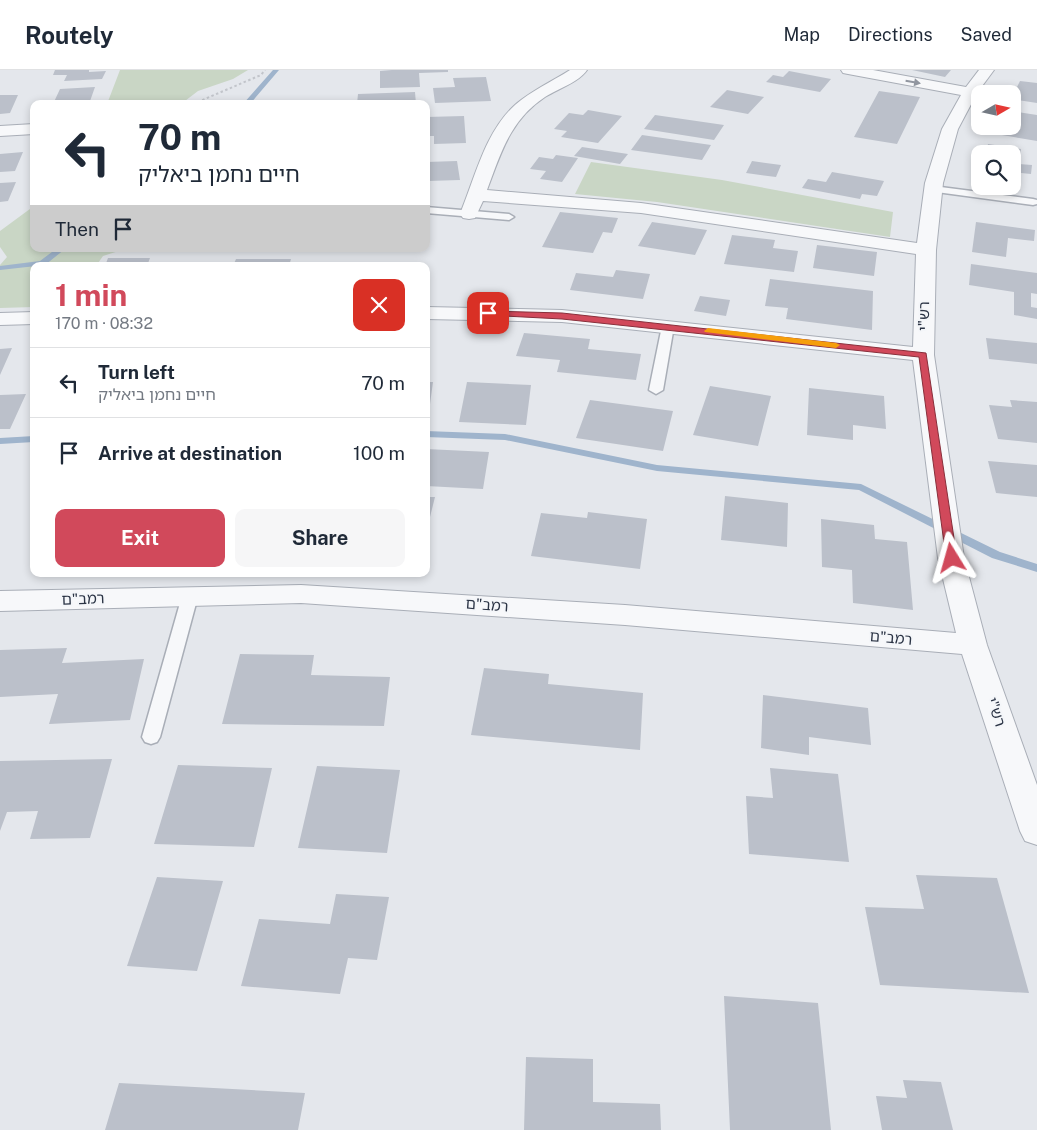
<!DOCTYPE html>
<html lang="en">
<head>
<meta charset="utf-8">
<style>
	:root { --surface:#fff; --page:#f6f6f7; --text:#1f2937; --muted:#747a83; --line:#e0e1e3; --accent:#d1495b }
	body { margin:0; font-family:"Public Sans","Noto Sans Hebrew",sans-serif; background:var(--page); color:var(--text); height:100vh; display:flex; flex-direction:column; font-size:19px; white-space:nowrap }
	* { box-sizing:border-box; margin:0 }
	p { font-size:16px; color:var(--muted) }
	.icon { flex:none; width:28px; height:28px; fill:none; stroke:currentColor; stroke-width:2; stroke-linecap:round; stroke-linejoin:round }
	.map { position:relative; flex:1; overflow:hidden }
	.details { position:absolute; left:30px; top:192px; width:400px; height:315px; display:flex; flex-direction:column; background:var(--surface); border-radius:10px; box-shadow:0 2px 8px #0003 }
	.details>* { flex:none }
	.guide { position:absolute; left:30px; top:30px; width:400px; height:152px; border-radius:10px; box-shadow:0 2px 8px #0003; background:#fff; color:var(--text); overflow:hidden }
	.needle { width:32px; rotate:81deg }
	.fabs { position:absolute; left:971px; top:15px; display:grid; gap:10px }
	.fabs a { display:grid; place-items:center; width:50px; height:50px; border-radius:10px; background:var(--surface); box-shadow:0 2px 8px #0003; font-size:25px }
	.pin { position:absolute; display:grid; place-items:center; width:42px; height:42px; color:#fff; margin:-21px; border-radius:10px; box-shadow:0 2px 8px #0006 }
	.me { position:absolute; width:55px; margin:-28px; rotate:352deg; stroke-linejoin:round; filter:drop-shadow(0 0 4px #0008) }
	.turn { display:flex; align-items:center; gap:18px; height:105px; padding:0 25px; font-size:22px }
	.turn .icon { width:65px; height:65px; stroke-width:2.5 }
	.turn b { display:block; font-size:35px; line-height:42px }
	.then { display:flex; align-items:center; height:48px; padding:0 25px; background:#0003; gap:10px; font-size:19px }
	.round { display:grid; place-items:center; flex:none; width:52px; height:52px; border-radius:10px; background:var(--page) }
	.summary { display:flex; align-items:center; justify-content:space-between; height:85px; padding:0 25px }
	h1 { font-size:30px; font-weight:700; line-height:38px; color:var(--accent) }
	.cta { display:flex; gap:10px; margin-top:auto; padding:10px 25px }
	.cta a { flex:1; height:58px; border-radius:10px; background:var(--accent); color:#fff; font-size:20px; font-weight:700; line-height:58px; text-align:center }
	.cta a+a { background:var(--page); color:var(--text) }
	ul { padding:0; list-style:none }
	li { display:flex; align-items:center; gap:15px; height:70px; padding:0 25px; border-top:1px solid var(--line) }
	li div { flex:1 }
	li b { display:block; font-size:19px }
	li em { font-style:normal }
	header { display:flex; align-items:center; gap:30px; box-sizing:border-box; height:70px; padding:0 25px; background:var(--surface); border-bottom:1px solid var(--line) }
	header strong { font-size:24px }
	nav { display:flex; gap:28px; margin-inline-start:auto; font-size:18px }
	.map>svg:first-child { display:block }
	.green { fill:#c9d6c5 }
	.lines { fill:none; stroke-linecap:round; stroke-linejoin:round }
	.stream { fill:#9fb4cc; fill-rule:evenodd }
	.building { fill:#bbc0ca }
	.lane-casing { stroke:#a9aeb7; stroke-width:3 }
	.street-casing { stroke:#a9aeb7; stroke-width:2 }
	.path { stroke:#c2c5cb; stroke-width:2; stroke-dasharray:2.5 2.5; stroke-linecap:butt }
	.lane { fill:#f7f8fa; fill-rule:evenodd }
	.street { fill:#f7f8fa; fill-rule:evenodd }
	.oneway { fill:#9196a0 }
	.route { fill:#d1495b; stroke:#882f3b }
	.slow { fill:#f59e0b }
	.labels { text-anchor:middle; stroke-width:4; stroke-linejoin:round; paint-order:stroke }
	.street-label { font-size:15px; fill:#2b3445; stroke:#f4f6f9 }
</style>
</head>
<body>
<header>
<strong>Routely</strong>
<nav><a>Map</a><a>Directions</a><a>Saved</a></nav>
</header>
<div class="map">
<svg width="1037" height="1060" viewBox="0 0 1037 1060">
	<rect width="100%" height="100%" fill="#e4e7ec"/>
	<path class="green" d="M120,0H248L233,9L198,21L181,34H107Z
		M591,92L722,110L893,142L890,167L657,132L575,124Z
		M34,136V179H125L103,186L96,196H34V237L0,238V195L7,187L0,177V161Z"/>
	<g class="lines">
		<path class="stream" d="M273,0H279L250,34H243Z
			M56,179H65L45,195L0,200V196L40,191Z
			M426,361L505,364L657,395L861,414L1000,482L1037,494V502L992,488L859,420L657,401L505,370L426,367Z
			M34,366V372L0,374V368Z"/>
	</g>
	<path class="building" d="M55,0H89V2L106,1L102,9L64,11L67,5H53Z
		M392,0H448V2L419,3L420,17L380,18V1Z
		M912,0H951L945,7Z
		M789,1L831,9L820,22L766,12L773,5L783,7Z
		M486,7L491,31L435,33L433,18L455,17L453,8Z
		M1020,11L1037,13V33L1012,29V24H1002L1005,17L1016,19Z
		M95,17L89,34H53L60,19Z
		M727,20L764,27L748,44L710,37Z
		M879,21L920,27L897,74L854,67Z
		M415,22L416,34H357L358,24Z
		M0,25H18L10,43L0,44Z
		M588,40L622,46L598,73L561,67L567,61L554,59L569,43L583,45Z
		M1012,41L1037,45V71L1002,65L1006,56H1012Z
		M655,45L724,55L714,70L644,59Z
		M464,46L466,73L434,74V66H426V47Z
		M642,65L711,75L702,90L631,80Z
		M988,74L1021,79L1019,94L1032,95L1031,104L1012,102V84H986Z
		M582,77L628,84L620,94L574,86Z
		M23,82L15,101L0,102V84Z
		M556,85L578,88L562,112L540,109L546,101L530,99L539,87L553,89Z
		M457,91L460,110L428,111L426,92Z
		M752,91L781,95L776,107L746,103Z
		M832,102L884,111L877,126L862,124L860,129L802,118L808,109L826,112Z
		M16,112L8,131L0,132V113Z
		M560,142L618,148L612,163L603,162L593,183L542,177Z
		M652,152L707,160L695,185L638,176Z
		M976,152L1035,160L1034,171L1008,168L1006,187L972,182Z
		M732,165L775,170L773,178L798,181L794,202L724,194Z
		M817,175L877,182L874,206L813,198Z
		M108,188H150L147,196H105Z
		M236,189H291L289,196H233Z
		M971,194L1037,203V224L1031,223V237L1037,238V249L1014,245V222L969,215Z
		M616,200L650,204L643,229L570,220L576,203L613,207Z
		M770,209L873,221L872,260L786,249L788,238L765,236Z
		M700,226L730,230L726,246L694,241Z
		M524,263L590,269L588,279L641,284L636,310L557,302L560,290L516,286Z
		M986,268L1037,273V294L989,289Z
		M12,278L0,305V279Z
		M426,312H433L428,349H426Z
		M467,312L531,315L526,355L459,352Z
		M710,316L771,326L758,376L693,365Z
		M809,318L884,326L886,359L853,355V370L807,365Z
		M26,324L10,359H0V325Z
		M590,330L673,341L663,381L576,368Z
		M1010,330L1037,332V373L998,369L989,335L1012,337Z
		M426,379L489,382L483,419L426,416Z
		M988,391L1037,395V427L996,423Z
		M725,426L788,433L787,477L721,470Z
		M426,427H435L427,459H426Z
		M588,442L647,449L640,499L531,486L541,443L587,448Z
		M821,449L874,455L875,469L907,472L913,540L853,533L852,500L822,497Z
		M67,578L62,593L144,589L130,650L49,654L58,624L0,627V580Z
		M240,584L314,585L311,605L390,607L384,656L222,654Z
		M484,598L549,604L548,614L643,623L640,680L471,665Z
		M763,625L868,638L871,675L809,667V685L761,678Z
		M112,689L90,768L30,769L38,741L7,742L0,761V691Z
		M178,695L272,698L254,777L154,774Z
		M317,696L400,700L387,783L298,778Z
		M770,698L838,704L849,792L749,784L746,726L773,728Z
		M916,805L997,808L1029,923L880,915L865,837L924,839Z
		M157,807L223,811L197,901L127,896Z
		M336,824L389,827L377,890L348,888L340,924L241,916L259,849L330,854Z
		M724,926L818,933L831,1060H730Z
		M526,987L593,989V1032L660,1034L661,1060H524Z
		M903,1010L941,1012L953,1060H882L876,1026L907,1028Z
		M119,1013L305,1023L298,1060H105Z"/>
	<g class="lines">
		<g class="lane-casing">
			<path id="lane" d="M933,116L1033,129L1037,130V134L1033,135L929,121L928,119L929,117Z
				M426,137L509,144L514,147L509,150L426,143Z
				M668,252L674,256L663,320L656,324L649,320L662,256Z
				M190,520L196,522L198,526L160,667L157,672L151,674L145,672L142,667L182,526L184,522Z"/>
		</g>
		<g class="street-casing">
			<path id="street" d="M570,0H587C579,12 558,19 545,27C510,50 501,83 487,120L641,133L917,173L925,113L942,59L961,25L848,4L843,3L841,0H873L966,17L979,0H994L977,23L958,59L943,113L936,180L934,285L964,488L987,575L1037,715V775L1025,771L1020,761L962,584L625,555L301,533L0,541V521L301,515L625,535L956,563L938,488L913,290L562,252L426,249V237L562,240L913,277L916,184L641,143L483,131L475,148L469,149L463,148L460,144C475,108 485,62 515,35C531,21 551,12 570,0Z
				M34,54V64L0,66V56Z
				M34,242V254L0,255V243Z"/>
		</g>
		<path class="path" d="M193,34L261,5L265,0"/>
		<use href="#lane" class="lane"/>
		<use href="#street" class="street"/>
	</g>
	<defs><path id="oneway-solid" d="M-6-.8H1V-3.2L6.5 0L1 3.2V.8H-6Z" transform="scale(1.25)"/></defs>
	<use class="oneway" href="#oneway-solid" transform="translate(913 12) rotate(10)"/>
	<path class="route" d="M488,241L562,243L926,283L957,488L952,492L946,488L919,287L562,249L485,245L484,243Z"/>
	<path class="slow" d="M708,258L836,273L840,275L836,278L705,262L704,261Z"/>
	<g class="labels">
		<g class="street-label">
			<text transform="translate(924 246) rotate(-89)" y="5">רש"י</text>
			<text transform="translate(83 529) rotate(-2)" y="5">רמב"ם</text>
			<text transform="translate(487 535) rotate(4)" y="5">רמב"ם</text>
			<text transform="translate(891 568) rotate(5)" y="5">רמב"ם</text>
			<text transform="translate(996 642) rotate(71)" y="5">רש"י</text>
		</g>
	</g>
</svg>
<div class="fabs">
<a><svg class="needle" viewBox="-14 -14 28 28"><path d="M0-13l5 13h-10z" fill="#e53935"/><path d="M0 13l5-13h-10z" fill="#747a83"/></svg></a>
<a><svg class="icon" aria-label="search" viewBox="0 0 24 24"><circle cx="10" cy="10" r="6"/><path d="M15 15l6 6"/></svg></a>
</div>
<div class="pin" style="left:488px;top:243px;background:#d93025"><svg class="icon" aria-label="arrive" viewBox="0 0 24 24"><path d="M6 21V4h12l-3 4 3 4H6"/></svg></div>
<svg class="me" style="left:952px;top:488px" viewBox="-20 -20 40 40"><path d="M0-17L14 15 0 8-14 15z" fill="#d1495b" stroke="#fff" stroke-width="4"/></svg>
<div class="guide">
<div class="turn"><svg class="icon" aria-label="left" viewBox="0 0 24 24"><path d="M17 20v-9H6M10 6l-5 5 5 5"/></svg><div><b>70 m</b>חיים נחמן ביאליק</div></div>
<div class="then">Then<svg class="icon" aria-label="arrive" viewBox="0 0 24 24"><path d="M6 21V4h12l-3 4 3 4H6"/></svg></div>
</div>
<section class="details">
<div class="summary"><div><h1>1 min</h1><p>170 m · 08:32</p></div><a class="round" style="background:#d93025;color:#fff"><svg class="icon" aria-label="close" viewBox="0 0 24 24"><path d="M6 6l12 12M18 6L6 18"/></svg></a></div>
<ul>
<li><svg class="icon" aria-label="left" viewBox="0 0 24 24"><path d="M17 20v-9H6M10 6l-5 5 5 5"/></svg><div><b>Turn left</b><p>חיים נחמן ביאליק</p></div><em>70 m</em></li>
<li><svg class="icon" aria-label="arrive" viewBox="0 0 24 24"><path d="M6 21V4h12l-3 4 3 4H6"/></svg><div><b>Arrive at destination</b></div><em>100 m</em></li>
</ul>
<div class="cta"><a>Exit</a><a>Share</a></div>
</section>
</div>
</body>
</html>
